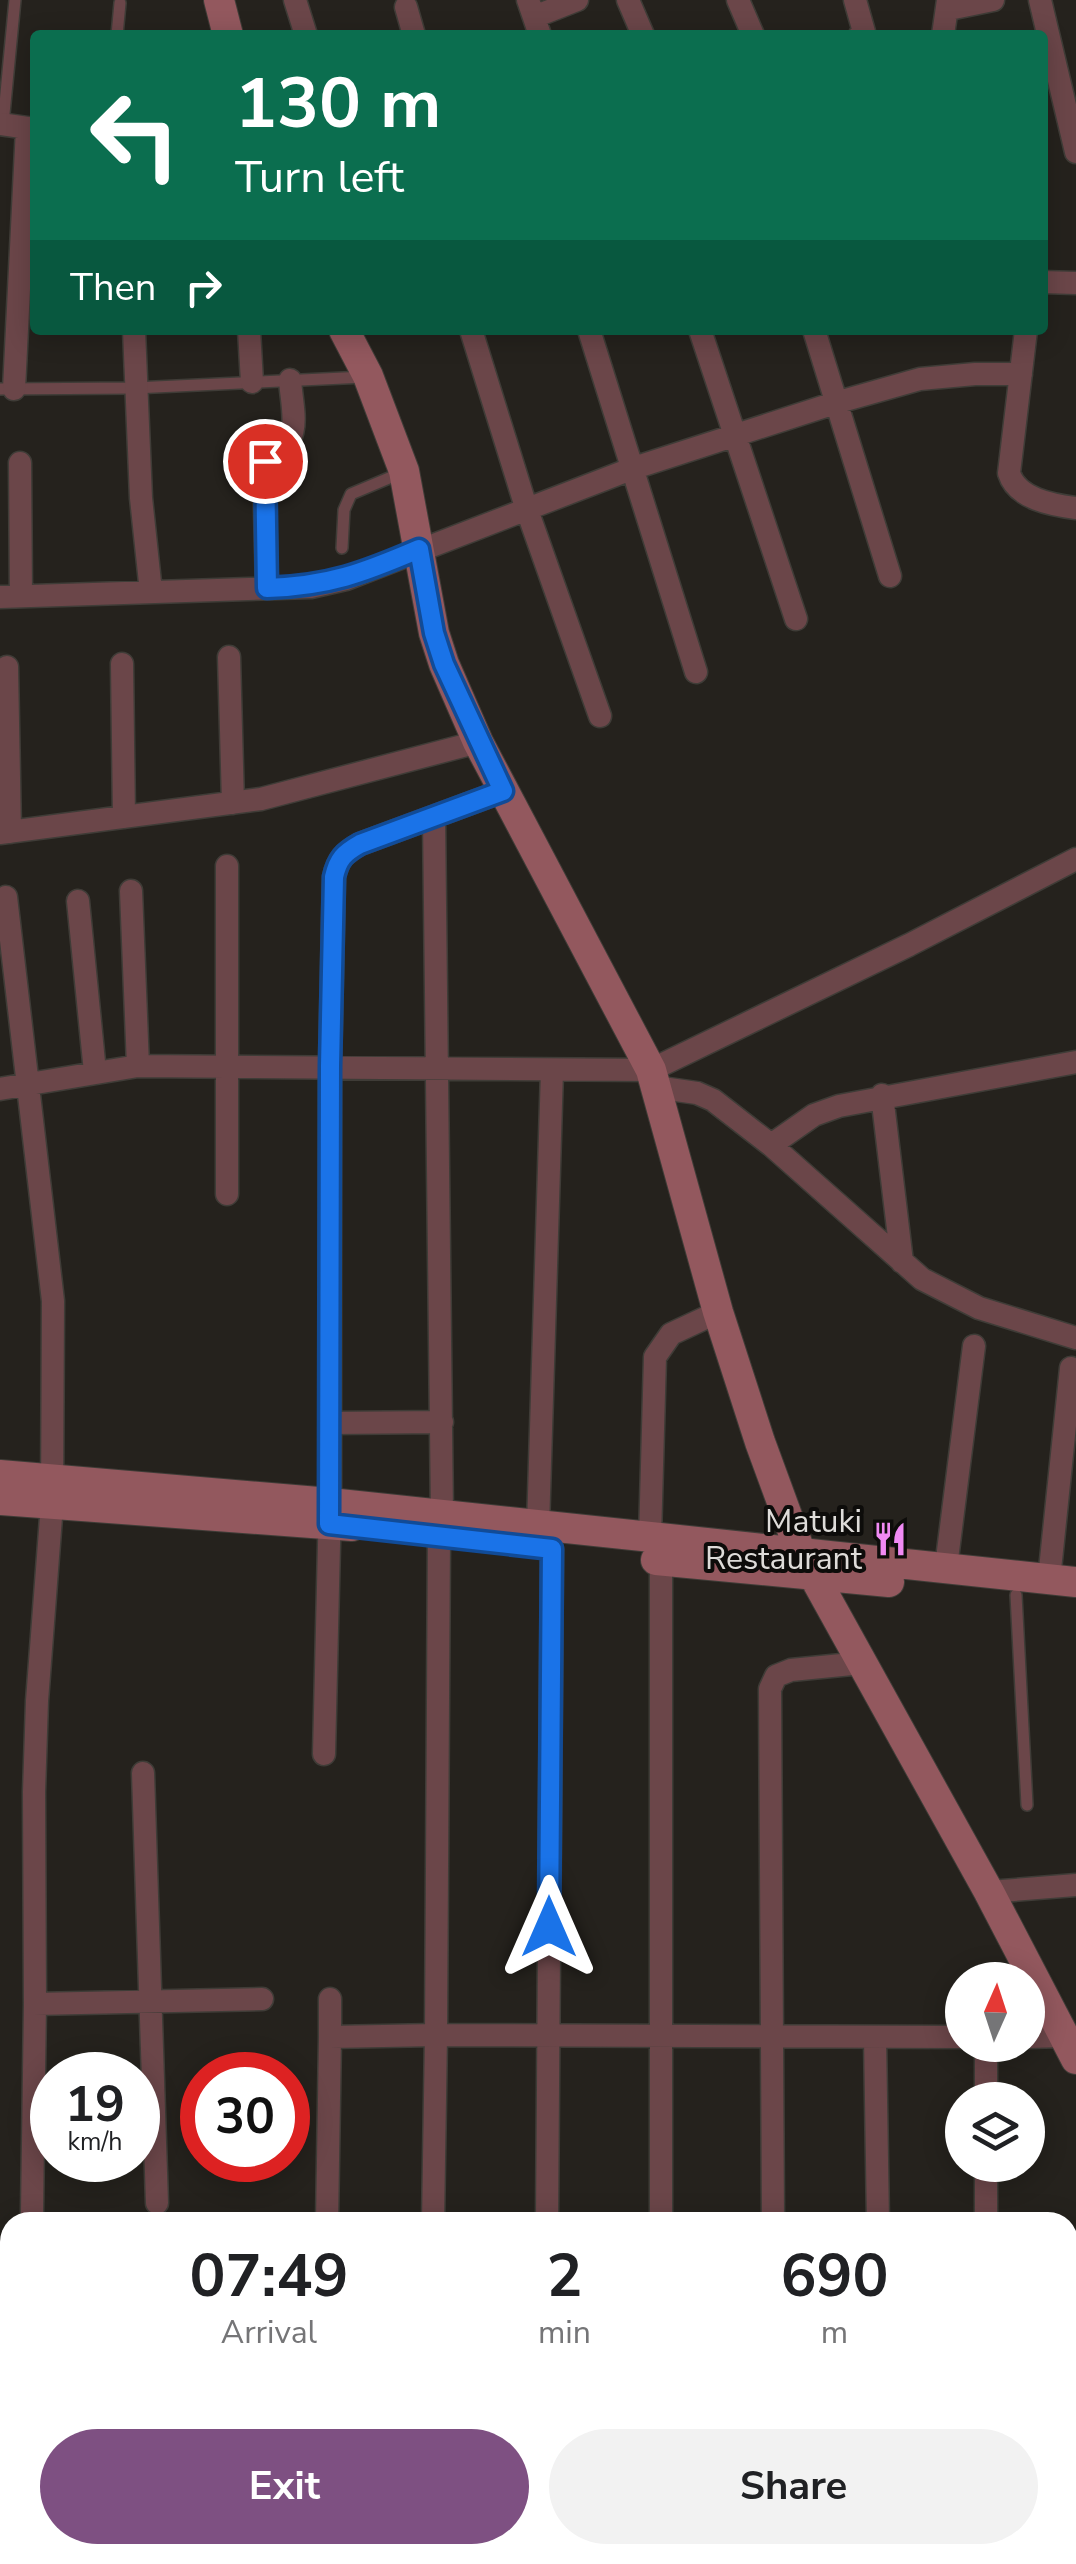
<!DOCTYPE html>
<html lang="en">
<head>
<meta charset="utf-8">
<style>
	:root { --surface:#fff; --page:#f2f2f2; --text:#202124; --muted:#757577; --accent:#7e5082 }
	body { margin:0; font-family:"Nunito Sans",sans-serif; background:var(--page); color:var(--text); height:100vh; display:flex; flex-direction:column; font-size:38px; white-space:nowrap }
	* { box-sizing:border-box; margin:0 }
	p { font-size:32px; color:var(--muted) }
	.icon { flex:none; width:55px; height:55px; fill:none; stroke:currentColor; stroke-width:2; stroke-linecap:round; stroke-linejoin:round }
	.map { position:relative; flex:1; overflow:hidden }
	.panel { position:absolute; left:0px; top:2212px; width:1078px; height:352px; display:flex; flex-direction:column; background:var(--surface); border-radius:30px 30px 0 0; box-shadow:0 5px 25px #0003 }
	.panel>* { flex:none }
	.hud { position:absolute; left:30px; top:30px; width:1018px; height:305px; border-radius:10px; box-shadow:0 5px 25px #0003; background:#0b6e4f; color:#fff; overflow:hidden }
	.needle { width:65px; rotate:3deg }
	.fabs { position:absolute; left:945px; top:1962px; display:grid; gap:20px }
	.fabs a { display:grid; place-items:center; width:100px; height:100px; border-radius:50%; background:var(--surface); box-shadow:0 5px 25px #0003; font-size:50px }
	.speed { position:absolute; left:30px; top:2052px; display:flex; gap:20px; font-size:50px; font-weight:700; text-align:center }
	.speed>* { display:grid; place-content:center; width:130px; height:130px; border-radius:50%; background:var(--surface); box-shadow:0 5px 25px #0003; line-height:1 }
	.speed small { font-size:25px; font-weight:400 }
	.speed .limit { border:15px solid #d22; background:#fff; color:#111 }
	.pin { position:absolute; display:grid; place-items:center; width:85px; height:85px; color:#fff; margin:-42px; border:5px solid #fff; border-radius:50%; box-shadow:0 2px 10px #0007 }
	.me { position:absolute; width:110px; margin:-55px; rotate:0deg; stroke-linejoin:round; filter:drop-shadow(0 0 8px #0008) }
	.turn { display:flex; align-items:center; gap:35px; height:210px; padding:0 40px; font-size:45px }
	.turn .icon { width:130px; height:130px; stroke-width:2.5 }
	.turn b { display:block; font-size:70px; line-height:85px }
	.then { display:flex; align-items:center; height:95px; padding:0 40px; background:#0003; gap:20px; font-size:38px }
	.eta { display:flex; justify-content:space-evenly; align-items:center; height:170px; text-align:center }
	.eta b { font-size:60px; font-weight:700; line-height:70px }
	.action { display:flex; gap:20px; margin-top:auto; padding:20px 40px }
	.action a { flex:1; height:115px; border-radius:60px; background:var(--accent); color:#fff; font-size:40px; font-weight:700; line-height:115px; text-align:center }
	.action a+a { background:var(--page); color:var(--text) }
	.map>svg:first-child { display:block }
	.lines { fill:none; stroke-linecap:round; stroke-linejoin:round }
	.lane-casing { stroke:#3f3c37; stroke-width:14 }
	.street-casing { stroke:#3f3c37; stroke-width:25 }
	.secondary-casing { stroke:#3f3c37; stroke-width:32 }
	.lane { stroke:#6b4649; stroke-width:11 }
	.street { stroke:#6b4649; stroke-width:22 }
	.secondary { stroke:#93585e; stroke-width:30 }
	.route-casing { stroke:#114b97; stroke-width:25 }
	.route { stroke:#1a73e8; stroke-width:18 }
	.labels { text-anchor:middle; stroke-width:8; stroke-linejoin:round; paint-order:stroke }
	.poi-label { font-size:32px; fill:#dedcd9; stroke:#0d0c0a; text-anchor:end }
</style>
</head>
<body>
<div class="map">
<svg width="1076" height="2564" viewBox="0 0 1076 2564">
	<rect width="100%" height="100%" fill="#25221d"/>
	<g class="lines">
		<g class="lane-casing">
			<path id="lane" d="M117,35L120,3
				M3,124L15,0
				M0,389L134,388L365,377
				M342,548L344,510L351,494L401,473
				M1016,1595L1027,1805"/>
		</g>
		<g class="street-casing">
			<path id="street" d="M295,0L306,35
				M528,0L540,35
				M628,0L643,35
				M738,0L753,35
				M855,0L864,32L860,35
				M1040,0L1076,152
				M406,7L414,35
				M949,9L993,0
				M534,17L577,0
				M943,35L948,0
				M0,124L35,129
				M1042,282L1076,283
				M134,330L141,498L151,592
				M249,330L252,382
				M471,330L526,507L600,716
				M589,330L696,672
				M700,330L796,619
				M814,330L890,576
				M1026,330L1009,473C1017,499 1052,505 1076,508
				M14,389L27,128
				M20,463L21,596
				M267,588L264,469L270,455C304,443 292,410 290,380
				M0,597L311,587L346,579L631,469L835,403L920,379L975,374H1021
				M229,657L233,803
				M122,664L124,817
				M7,667L10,832
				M434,817L442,1515
				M0,833L261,799L478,742
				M131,891L138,1066
				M6,897L53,1301L52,1504L37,1701L34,1792L35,2004L32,2212
				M78,901L95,1072
				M655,1087L697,1093L713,1100L771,1145L922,1279L979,1308L1076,1338
				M0,1089L138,1066L651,1070L909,945L1076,859
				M882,1095L902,1262
				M771,1145L814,1115L839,1106L1076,1062
				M227,1194V866
				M330,1423L442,1422
				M538,1527L552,1071
				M439,1534L436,2035L962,2037
				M650,1538L655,1357L671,1334L718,1312
				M661,1560V2222
				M946,1567L974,1346
				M1049,1579L1071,1368
				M324,1754L330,1503V1066L334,877C338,859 344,853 360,844L503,791
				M143,1773L157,2203
				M989,1892L1076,1885
				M330,1999V2037L436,2035L433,2222
				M35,2004L262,1999
				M1028,2037L1063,2036
				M875,2038L878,2222
				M986,2100V2045
				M327,2222L330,2037
				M547,2222L552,1549
				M773,2222L770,1689L776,1676L791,1670L862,1663
				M986,2222V2165
				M1068,2251L1076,2250
				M229,2564L231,2555
				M922,2564L924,2555"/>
		</g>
		<g class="secondary-casing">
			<path id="secondary" d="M219,0L228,35
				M344,330L368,376L404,471L434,633L444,664L478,742L651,1070L718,1312L760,1442L800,1551L989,1892L1076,2059
				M0,1475L330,1503L1076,1582
				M0,1500L352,1526
				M656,1560L889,1582"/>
		</g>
		<use href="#lane" class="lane"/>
		<use href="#street" class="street"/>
		<use href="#secondary" class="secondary"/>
	</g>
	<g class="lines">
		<g class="route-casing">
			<path id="route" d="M265,461L267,588C329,586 363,573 419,549L434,633L444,664L503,791L360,844C344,853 338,859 334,877L330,1066L329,1524L552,1549L549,1927"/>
		</g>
		<use href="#route" class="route"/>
	</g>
	<defs>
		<g id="restaurant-bare" transform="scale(2.7)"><path d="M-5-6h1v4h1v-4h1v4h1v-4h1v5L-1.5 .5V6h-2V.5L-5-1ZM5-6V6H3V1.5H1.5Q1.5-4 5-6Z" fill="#f18af4" stroke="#0d0c0a" stroke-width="2.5" paint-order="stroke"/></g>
	</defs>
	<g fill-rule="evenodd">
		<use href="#restaurant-bare" x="890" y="1539"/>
	</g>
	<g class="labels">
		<g class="poi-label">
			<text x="862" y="1532">Matuki<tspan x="862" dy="37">Restaurant</tspan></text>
		</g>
	</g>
</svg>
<div class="fabs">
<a><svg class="needle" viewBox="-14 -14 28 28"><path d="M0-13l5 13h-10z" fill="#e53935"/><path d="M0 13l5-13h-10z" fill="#757577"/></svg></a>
<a><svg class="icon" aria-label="layers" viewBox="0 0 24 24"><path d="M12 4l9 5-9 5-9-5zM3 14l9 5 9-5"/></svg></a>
</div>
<div class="speed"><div>19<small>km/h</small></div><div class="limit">30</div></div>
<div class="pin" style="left:265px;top:461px;background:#d93025"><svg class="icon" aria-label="arrive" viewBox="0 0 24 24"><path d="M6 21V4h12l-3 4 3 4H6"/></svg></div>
<svg class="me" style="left:549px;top:1927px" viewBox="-20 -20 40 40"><path d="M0-17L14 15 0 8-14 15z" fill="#1a73e8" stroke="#fff" stroke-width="4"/></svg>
<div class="hud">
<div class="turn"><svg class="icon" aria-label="left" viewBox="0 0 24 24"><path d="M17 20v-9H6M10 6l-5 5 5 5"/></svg><div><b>130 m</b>Turn left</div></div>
<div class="then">Then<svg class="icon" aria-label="right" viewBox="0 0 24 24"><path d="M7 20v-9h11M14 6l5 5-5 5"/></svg></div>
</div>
<section class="panel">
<div class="eta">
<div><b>07:49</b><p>Arrival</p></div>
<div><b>2</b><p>min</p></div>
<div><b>690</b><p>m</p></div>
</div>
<div class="action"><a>Exit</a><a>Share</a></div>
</section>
</div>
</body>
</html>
